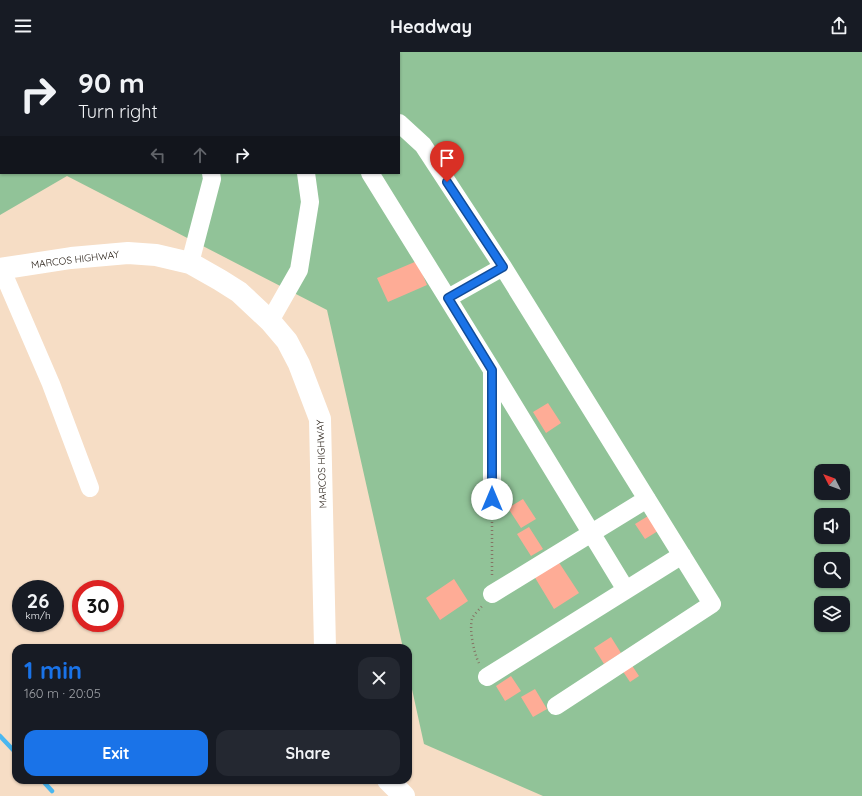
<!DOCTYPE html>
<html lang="en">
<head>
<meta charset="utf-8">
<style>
	:root { --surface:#171b24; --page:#242831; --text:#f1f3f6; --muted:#9ea1a6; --accent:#1a73e8 }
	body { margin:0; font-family:Quicksand,sans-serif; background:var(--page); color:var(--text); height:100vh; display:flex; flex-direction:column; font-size:15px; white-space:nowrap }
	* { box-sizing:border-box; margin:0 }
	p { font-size:13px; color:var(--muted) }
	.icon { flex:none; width:22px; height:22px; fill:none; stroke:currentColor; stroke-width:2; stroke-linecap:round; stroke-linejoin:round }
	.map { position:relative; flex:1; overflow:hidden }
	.details { position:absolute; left:12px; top:592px; width:400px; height:140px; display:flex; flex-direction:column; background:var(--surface); border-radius:12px; box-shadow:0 1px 3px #0004 }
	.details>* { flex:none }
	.guide { position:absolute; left:0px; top:0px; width:400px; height:122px; box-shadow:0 1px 3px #0004; background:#171b24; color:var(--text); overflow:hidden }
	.needle { width:26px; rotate:312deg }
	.fabs { position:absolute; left:814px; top:412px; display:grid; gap:8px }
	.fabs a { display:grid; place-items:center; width:36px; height:36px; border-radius:8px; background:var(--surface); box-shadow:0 1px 3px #0004; font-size:20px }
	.speed { position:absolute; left:12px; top:528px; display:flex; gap:8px; font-size:20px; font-weight:700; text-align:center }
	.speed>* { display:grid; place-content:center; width:52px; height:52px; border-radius:50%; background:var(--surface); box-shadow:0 1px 3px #0004; line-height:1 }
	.speed small { font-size:10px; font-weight:400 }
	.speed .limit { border:6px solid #d22; background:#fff; color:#111 }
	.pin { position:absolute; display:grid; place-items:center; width:34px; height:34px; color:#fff; margin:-41px -17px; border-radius:50% 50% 50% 0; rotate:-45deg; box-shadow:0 0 4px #0007 }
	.pin .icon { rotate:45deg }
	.me { position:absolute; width:44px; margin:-22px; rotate:0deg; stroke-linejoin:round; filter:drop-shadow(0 0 3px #0008) }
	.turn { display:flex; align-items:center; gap:14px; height:84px; padding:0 12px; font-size:18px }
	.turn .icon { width:52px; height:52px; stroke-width:2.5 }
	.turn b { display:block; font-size:28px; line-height:34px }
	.lanes { display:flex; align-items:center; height:38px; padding:0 12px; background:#0003; justify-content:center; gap:20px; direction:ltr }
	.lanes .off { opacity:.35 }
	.round { display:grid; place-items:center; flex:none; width:42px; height:42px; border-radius:12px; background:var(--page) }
	.summary { display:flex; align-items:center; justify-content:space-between; height:68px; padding:0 12px }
	h1 { font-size:24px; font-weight:800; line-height:30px; color:var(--accent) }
	.button { display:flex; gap:8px; margin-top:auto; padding:8px 12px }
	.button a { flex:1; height:46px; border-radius:12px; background:var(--accent); color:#fff; font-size:16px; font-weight:800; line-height:46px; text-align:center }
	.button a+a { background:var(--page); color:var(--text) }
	header { display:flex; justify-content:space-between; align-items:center; height:52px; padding:0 12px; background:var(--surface); font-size:18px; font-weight:800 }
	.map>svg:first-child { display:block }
	.green { fill:#91c398; fill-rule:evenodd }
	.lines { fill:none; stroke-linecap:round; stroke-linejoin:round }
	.stream { stroke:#4ab7f0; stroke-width:4.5 }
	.building { fill:#feac96 }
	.path { stroke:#857565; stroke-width:2.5; stroke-dasharray:1 3; stroke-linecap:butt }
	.street { stroke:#fff; stroke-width:18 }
	.primary { stroke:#fff; stroke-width:22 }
	.route-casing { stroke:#114b97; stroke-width:10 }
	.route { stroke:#1a73e8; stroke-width:7 }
	.labels { text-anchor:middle; stroke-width:3; stroke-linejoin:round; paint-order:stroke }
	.street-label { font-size:10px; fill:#241b12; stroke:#fff }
</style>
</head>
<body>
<header><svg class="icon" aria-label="menu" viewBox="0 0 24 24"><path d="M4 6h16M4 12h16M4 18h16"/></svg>Headway<svg class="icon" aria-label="share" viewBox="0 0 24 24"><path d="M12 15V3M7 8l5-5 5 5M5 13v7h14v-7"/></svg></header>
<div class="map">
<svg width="862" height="744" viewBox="0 0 862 744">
	<rect width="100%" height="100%" fill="#f6ddc5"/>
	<path class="green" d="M0,0H862V744H543L424,692L408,619V596H403L327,258L67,124L0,163ZM1,1H399V121H1ZM821,419H843V441H821ZM821,463H843V485H821ZM821,507H843V529H821ZM821,551H843V573H821Z"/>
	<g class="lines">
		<path class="stream" d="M0,684L16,701
			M42,728L52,739"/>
	</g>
	<path class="building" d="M417,209L427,233L388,250L377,226Z
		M548,351L561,371L546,381L533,360Z
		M523,447L536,467L521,476L508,456Z
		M648,464L658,479L645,487L635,472Z
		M529,475L543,497L531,504L517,482Z
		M558,509L579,541L554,557L534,524Z
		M454,527L468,549L440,568L426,546Z
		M611,585L621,601L604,612L594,596Z
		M629,609L639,624L630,630L620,615Z
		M511,624L521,639L505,649L496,634Z
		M535,637L547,657L533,665L521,645Z"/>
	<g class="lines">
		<path class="path" d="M304,0V1
			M492,462V523
			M479,611C474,602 469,577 472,567C473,563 479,558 482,554"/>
		<path class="street" d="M78,0L82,1
			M205,0V1
			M0,38H1
			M399,71L423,93L503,215L712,552L556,654
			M0,88H1
			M370,121L492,318L626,538
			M190,211L212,127L211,121
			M1,216L51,332L90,436
			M448,246L503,215
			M270,269L299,218L310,150L306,121
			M492,447V319
			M492,542L647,447
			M487,625L682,503"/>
		<path class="primary" d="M0,217L71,206L128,201L156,203L190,211L220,228L239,240L270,269L287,289L299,312L320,367L325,596
			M388,728L404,744"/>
	</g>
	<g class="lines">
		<g class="route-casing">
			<path id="route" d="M447,130L503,215L448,246L492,318V447"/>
		</g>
		<use href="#route" class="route"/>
	</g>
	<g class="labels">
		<g class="street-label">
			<text transform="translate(75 207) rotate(-7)" y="4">MARCOS HIGHWAY</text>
			<text transform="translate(321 412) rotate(-92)" y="4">MARCOS HIGHWAY</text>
		</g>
	</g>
</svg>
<div class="fabs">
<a><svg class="needle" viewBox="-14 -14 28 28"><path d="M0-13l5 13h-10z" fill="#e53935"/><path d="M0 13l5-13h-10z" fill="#9ea1a6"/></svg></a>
<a><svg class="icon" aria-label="sound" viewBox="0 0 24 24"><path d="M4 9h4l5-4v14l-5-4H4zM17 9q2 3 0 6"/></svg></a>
<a><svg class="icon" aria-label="search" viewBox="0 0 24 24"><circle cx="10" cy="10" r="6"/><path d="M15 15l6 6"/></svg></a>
<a><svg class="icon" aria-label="layers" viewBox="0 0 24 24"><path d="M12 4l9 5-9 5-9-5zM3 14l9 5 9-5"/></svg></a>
</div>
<div class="speed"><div>26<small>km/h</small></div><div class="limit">30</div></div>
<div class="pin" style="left:447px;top:130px;background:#d93025"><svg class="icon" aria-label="arrive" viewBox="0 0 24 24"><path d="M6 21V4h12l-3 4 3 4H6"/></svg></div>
<svg class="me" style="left:492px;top:447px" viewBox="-20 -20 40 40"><circle r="19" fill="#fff"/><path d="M0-13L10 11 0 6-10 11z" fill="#1a73e8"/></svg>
<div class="guide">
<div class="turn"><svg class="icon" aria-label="right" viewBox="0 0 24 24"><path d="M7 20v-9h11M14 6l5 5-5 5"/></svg><div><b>90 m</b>Turn right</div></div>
<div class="lanes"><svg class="icon off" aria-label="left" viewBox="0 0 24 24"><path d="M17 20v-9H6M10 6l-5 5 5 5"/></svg><svg class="icon off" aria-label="ahead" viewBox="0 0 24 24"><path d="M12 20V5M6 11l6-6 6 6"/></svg><svg class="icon" aria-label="right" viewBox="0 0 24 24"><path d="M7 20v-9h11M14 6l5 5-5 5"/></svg></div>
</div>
<section class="details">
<div class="summary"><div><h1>1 min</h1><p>160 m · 20:05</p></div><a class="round"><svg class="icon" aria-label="close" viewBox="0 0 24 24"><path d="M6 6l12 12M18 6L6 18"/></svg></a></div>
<div class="button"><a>Exit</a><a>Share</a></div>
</section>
</div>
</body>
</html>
